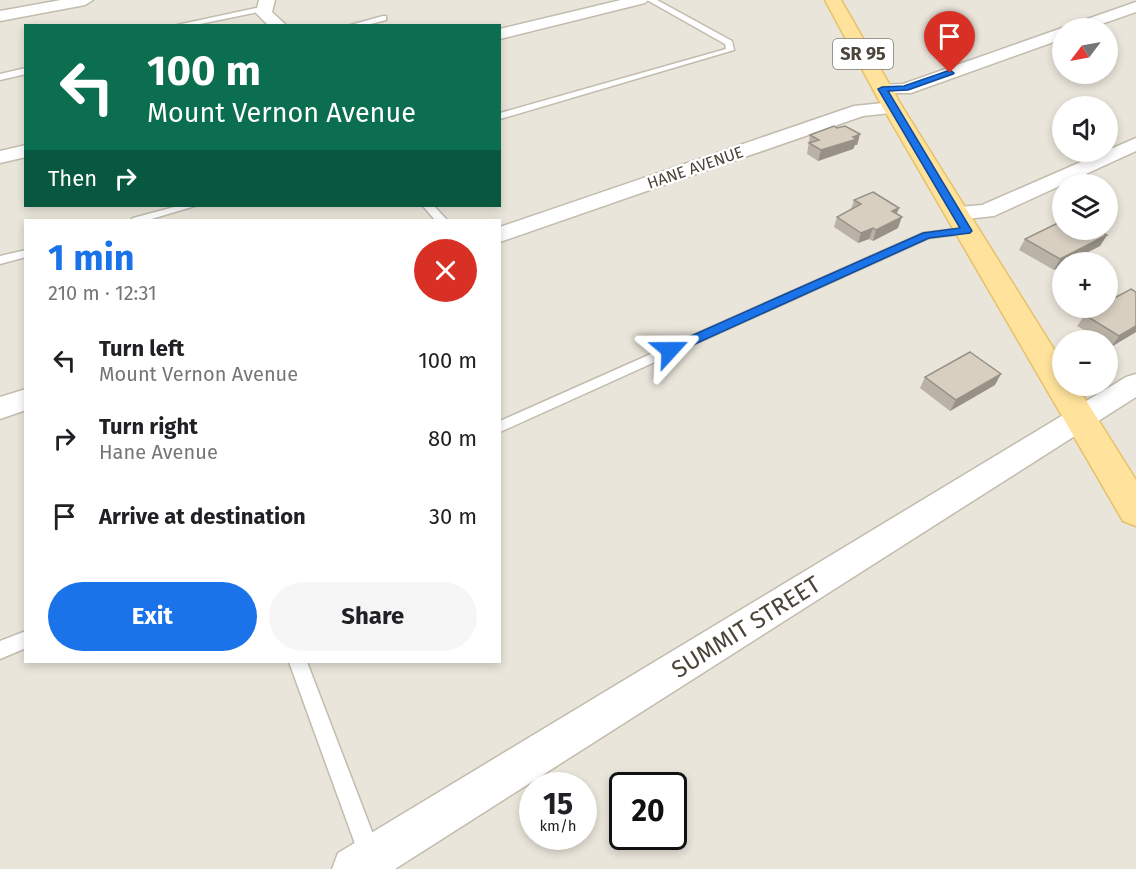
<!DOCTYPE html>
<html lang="en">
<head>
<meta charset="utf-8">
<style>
	:root { --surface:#fff; --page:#f6f6f6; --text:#202124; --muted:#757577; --accent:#1a73e8 }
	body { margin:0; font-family:"Fira Sans",sans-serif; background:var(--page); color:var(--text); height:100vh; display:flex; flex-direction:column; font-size:22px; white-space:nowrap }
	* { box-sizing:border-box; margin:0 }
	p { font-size:20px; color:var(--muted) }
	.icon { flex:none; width:33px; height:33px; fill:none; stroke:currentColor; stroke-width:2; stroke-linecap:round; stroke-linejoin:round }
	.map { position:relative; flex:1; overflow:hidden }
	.side { position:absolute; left:24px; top:219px; width:477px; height:444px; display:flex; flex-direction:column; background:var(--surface); border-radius:0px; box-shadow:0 3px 9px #0003 }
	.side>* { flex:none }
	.hud { position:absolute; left:24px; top:24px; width:477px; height:183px; border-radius:0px; box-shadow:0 3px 9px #0003; background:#0b6e4f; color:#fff; overflow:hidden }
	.needle { width:39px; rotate:238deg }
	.controls { position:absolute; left:1052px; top:18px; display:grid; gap:12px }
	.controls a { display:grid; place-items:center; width:66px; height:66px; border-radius:50%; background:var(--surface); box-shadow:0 3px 9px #0003; font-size:30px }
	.speed { position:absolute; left:519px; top:772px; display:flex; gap:12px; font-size:30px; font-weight:700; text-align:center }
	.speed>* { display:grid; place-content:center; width:78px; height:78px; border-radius:50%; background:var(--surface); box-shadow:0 3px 9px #0003; line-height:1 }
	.speed small { font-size:15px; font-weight:400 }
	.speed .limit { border:3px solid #111; border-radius:9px; background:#fff; color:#111 }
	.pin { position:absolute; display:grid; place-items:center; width:51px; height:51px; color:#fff; margin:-62px -26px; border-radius:50% 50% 50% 0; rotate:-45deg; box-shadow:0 0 6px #0007 }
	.pin .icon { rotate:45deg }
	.me { position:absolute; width:66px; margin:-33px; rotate:66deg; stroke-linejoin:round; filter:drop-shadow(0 0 4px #0008) }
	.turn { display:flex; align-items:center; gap:21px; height:126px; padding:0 24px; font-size:27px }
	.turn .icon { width:78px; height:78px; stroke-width:2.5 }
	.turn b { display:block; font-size:42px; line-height:51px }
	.then { display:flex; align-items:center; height:57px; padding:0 24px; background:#0003; gap:12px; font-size:22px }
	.round { display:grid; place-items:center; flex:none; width:63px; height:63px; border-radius:32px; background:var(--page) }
	.headline { display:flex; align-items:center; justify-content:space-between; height:102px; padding:0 24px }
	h1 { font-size:36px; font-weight:700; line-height:45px; color:var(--accent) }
	.primary-button { display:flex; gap:12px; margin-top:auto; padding:12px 24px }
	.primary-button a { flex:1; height:69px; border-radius:36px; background:var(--accent); color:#fff; font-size:24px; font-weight:700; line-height:69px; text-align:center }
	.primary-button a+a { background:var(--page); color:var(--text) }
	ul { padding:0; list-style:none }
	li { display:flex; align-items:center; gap:18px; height:78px; padding:0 24px }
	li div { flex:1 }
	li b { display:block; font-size:22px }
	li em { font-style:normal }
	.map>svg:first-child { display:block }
	.residential { fill:#eae5da; fill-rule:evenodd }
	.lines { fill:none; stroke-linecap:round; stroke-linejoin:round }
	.service-casing { stroke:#c2bbae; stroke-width:3 }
	.minor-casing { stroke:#c2bbae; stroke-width:3 }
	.primary-casing { stroke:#e6c16a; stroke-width:3 }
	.service { fill:#fff; fill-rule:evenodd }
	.minor { fill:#fff; fill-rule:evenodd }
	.primary { fill:#ffe39c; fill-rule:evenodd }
	.wall { fill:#bab2a6 }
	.shaded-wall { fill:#979187 }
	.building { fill:#d8cfc1; stroke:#979187; stroke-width:1.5 }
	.route { fill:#1a73e8; stroke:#114b97; stroke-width:1.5 }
	.labels { text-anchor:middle; stroke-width:5; stroke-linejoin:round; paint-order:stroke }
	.far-street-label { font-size:16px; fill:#4b4439; stroke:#fff }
	.shield { fill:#fff; stroke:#817c74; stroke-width:1.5 }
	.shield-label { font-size:18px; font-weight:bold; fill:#4b4439 }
	.near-street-label { font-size:24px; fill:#4b4439; stroke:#fff }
</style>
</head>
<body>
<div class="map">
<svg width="1136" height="869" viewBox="0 0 1136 869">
	<rect width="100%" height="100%" fill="#f6f3ec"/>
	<path class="residential" d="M0,0H1136V869H0ZM26,26H500V206H26ZM1062,28H1107V74H1062ZM1062,106H1107V152H1062ZM1062,184H1107V230H1062ZM26,220H500V662H26ZM1062,262H1107V308H1062ZM1062,340H1107V386H1062ZM532,786H584V837H532ZM622,786H674V837H622Z"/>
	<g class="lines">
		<g class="service-casing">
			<path id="service" d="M647,0H657L732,41L734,50L500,119V113L726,49L725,44Z
				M265,6H268V10L190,26L177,25Z
				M383,16H386V20L363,26H347Z
				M26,68V74L0,80V74Z
				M178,206H195L148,220H131L133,218Z
				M423,206H434L447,220H435Z
				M966,228L970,229V233L929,238L500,432V421L923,233Z
				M26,250V257L0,264V256Z
				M26,631V648L0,659V641Z
				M289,662H307L381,855L378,863L370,866L362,863Z"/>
		</g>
		<g class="minor-casing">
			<path id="minor" d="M61,0H93L85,5L0,21V11Z
				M259,0H275L272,12L287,26H269L256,13Z
				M621,0H648L645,3L500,39V29Z
				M1136,2V12L1090,28H1068L1070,25Z
				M1062,28V39L911,93H876L873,89L876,85L903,84Z
				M893,102L900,104L902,108L900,112L863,116L500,242V227L854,106Z
				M1136,138V151L994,216L956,220L948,218L945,213L948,208L982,205Z
				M26,145V157L0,163V151Z
				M1136,374V397L395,869H332L338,853L1126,377Z
				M26,389V410L0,419V397Z"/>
		</g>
		<g class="primary-casing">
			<path id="primary" d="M825,0H841L903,108L1062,362V386H1077L1136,480V526L1123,521L883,108Z"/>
		</g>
		<use href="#service" class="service"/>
		<use href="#minor" class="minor"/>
		<use href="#primary" class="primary"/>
	</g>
	<path class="wall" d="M837,128L860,134L857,145H855L853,149L818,161L807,154L810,135Z
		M854,200L897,214L898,228L873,241L869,239L858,243L834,227L837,217L851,209Z
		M1107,235L1100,246L1054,270L1019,250L1025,239Z
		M1085,315L1136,332L1111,347L1107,344V340H1101L1077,326Z
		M925,377L995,385L950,411L920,388Z"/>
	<path class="shaded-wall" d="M860,134L857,145H855L853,149L818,161L821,150Z
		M899,208L895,218L892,211Z
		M902,217L898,228L873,241L876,230Z
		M873,228L869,239L858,243L861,233Z
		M1107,235L1100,246L1068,262H1062V266L1054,270L1060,259Z
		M1136,326V332L1111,347L1119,336Z
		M1001,374L995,385L950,411L956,400Z"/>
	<path class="building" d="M834,126L837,128L845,126L860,134L853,137L857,139L821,150L809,143L819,140L810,135Z
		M873,192L899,208L892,211L902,217L876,230L873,228L861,233L837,217L861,204L854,200Z
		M1062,221V230H1096L1107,235L1060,259L1025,239Z
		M1131,289L1136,292V326L1119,336L1085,315L1098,308H1107V302Z
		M970,352L1001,374L956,400L925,377Z"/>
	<path class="route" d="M950,70L954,73L953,74L908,90L888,91L972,231L970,233L929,238L675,353H666L664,350L666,347L923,233L960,228L878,89L882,87L904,86Z"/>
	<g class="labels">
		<g class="far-street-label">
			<text transform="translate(695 167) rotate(-19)" y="6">HANE AVENUE</text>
		</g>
		<rect class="shield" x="833" y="39" width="60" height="30" rx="4.5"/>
		<g class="shield-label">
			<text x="863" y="60">SR 95</text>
		</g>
		<g class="near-street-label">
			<text transform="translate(746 627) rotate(-32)" y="8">SUMMIT STREET</text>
		</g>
	</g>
</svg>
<div class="controls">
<a><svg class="needle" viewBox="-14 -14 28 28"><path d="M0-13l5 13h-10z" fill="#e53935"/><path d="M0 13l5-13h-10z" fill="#757577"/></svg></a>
<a><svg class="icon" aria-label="sound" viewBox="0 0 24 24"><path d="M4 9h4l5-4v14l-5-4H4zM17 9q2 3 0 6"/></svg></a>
<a><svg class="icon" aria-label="layers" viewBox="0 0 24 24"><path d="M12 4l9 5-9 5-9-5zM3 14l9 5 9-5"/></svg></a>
<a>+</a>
<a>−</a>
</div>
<div class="speed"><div>15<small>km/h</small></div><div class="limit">20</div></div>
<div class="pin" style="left:950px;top:73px;background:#d93025"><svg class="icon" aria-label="arrive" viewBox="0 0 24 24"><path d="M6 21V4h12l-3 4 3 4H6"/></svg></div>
<svg class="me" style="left:670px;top:350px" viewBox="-20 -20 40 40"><path d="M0-17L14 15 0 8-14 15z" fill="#1a73e8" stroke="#fff" stroke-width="4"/></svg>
<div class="hud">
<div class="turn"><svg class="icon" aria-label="left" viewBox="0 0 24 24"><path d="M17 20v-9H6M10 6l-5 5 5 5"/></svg><div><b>100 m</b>Mount Vernon Avenue</div></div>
<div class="then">Then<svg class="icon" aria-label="right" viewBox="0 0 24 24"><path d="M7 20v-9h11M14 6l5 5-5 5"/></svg></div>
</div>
<section class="side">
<div class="headline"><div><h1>1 min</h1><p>210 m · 12:31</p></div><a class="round" style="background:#d93025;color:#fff"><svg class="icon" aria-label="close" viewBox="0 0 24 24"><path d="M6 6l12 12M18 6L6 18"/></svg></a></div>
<ul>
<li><svg class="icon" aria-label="left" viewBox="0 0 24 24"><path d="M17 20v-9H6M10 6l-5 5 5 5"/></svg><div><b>Turn left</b><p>Mount Vernon Avenue</p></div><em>100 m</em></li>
<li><svg class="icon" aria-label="right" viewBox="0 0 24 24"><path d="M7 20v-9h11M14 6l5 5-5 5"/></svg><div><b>Turn right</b><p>Hane Avenue</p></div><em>80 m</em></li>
<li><svg class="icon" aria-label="arrive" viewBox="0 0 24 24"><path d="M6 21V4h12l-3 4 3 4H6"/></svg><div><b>Arrive at destination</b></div><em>30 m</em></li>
</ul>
<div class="primary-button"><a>Exit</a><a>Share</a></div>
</section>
</div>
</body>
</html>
